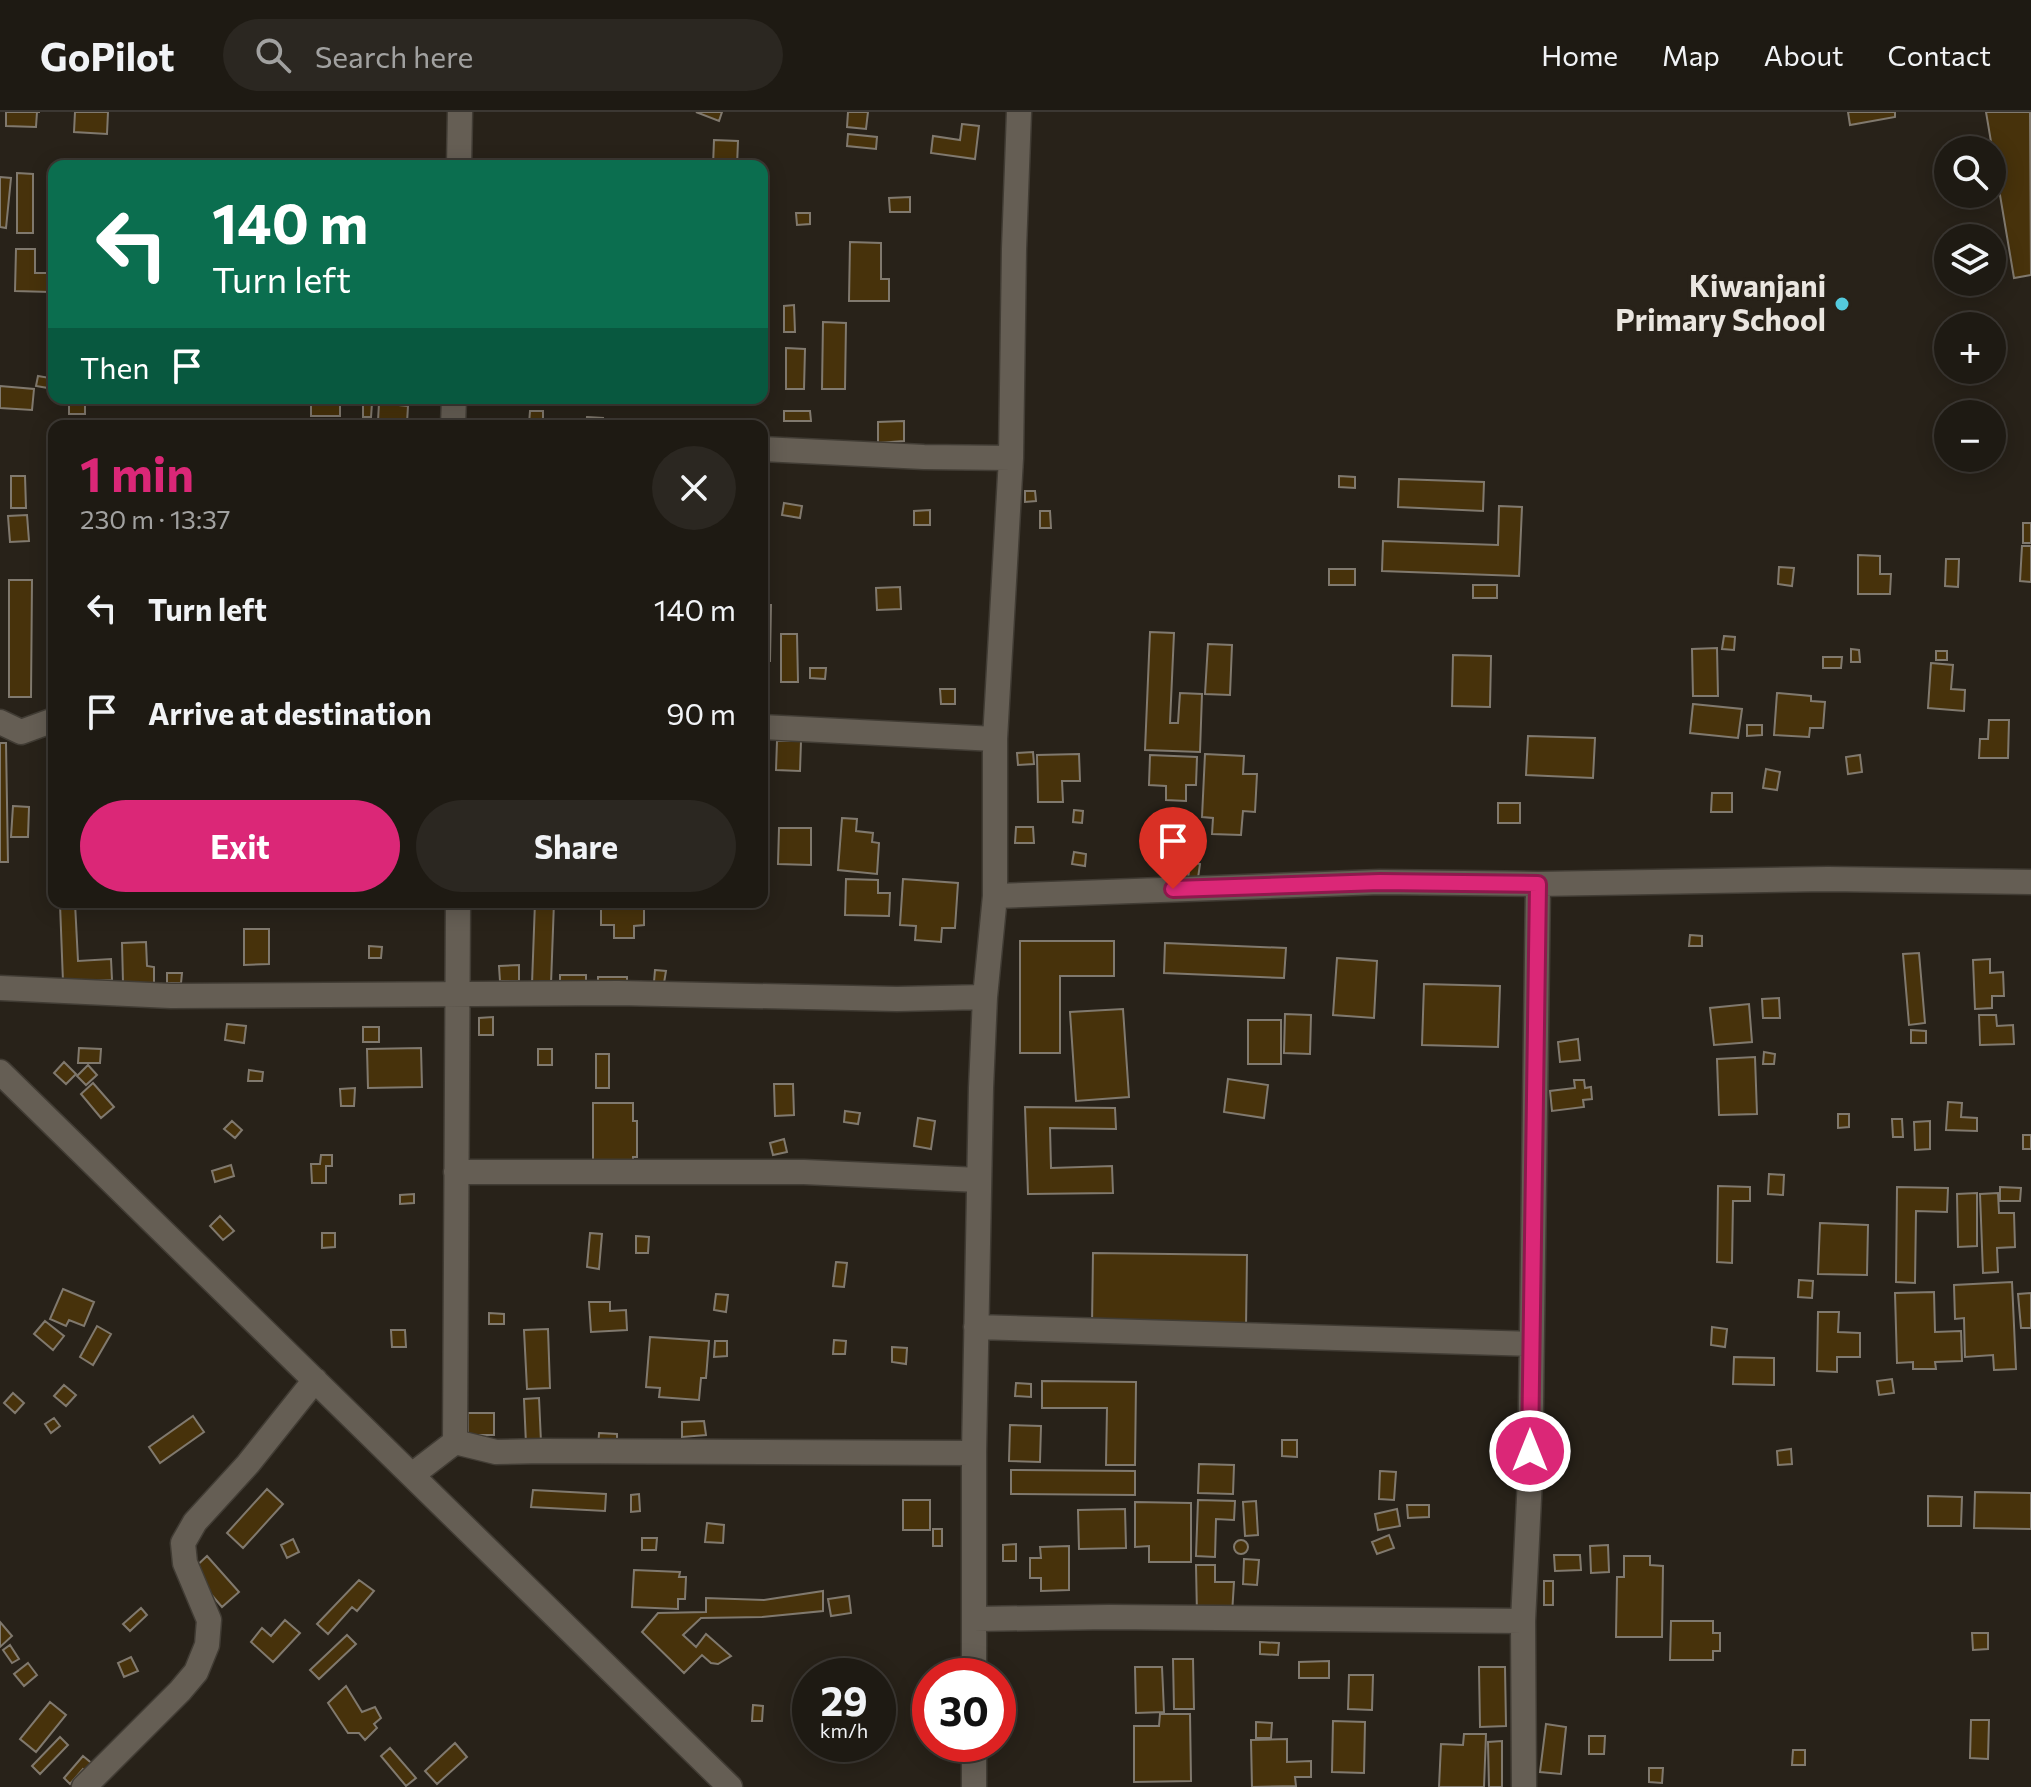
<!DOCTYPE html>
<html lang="en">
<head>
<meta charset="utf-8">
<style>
	:root { --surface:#1e1a13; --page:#2b2721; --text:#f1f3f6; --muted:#a1a1a0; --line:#3c3833; --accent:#db2777 }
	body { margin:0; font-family:Commissioner,sans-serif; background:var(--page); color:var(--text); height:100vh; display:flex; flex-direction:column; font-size:30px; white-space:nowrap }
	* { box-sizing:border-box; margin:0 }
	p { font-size:26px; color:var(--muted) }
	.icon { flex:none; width:44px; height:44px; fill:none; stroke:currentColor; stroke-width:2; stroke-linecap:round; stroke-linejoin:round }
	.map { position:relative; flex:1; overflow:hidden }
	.sheet { position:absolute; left:48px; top:308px; width:720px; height:488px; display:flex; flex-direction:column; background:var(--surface); border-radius:16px; box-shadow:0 4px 20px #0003,0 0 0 2px var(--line) }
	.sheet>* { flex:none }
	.top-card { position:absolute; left:48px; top:48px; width:720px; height:244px; border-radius:16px; box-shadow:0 4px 20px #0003,0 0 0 2px var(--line); background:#0b6e4f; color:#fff; overflow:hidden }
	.tools { position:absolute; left:1934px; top:24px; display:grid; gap:16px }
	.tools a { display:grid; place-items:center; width:72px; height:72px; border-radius:50%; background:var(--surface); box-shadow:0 4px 20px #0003,0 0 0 2px var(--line); font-size:40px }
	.speed { position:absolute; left:792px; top:1546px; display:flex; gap:16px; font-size:40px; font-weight:700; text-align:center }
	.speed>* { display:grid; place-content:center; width:104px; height:104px; border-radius:50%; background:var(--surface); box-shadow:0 4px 20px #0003,0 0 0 2px var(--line); line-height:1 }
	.speed small { font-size:20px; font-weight:400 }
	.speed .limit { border:12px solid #d22; background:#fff; color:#111 }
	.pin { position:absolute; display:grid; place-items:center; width:68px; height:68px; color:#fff; margin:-82px -34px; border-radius:50% 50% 50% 0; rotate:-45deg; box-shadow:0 0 8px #0007 }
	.pin .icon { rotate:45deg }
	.me { position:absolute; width:88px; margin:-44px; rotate:0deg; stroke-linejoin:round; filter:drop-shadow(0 0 6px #0008) }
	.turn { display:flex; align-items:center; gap:28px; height:168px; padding:0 32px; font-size:36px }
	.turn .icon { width:104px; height:104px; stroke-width:2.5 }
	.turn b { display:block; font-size:56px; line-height:68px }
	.then { display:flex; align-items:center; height:76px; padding:0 32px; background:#0003; gap:16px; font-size:30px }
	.round { display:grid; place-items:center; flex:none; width:84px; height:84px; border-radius:42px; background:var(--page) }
	.overview { display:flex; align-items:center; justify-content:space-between; height:136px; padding:0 32px }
	h1 { font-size:48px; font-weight:700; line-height:60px; color:var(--accent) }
	.button { display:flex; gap:16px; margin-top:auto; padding:16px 32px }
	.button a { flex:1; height:92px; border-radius:48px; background:var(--accent); color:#fff; font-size:32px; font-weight:700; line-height:92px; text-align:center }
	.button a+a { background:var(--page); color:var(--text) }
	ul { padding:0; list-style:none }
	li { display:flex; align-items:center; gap:24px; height:104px; padding:0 32px }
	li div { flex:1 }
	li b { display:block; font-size:30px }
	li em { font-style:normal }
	header { display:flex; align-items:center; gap:48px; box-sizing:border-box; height:112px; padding:0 40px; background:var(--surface); border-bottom:2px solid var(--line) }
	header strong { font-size:38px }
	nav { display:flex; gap:44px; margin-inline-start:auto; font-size:28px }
	.search { width:560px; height:72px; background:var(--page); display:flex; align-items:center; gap:20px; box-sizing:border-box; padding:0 28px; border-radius:44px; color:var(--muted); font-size:30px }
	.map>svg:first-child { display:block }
	.building { fill:#47320b; stroke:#80796e; stroke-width:2 }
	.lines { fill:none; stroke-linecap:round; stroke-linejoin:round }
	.minor-casing { stroke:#413c34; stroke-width:27 }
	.minor { stroke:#655e54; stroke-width:24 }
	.route-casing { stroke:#8e194d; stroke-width:20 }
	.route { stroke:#db2777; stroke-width:14 }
	.poi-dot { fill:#54cadd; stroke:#282219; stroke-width:3 }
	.labels { text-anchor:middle; stroke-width:8; stroke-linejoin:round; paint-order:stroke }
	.poi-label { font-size:30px; font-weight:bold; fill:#eae6e0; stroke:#282219; text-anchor:end }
</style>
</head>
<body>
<header>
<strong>GoPilot</strong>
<div class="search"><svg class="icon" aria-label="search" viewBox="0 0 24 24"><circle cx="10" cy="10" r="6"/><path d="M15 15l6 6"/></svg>Search here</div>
<nav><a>Home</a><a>Map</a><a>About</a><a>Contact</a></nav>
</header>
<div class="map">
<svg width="2031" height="1675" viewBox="0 0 2031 1675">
	<rect width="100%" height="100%" fill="#282219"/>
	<path class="building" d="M6,0H40H37L36,15L6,14Z
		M75,0H108L107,22L74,20Z
		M696,0H722L719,9Z
		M848,0H868L866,17L847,15Z
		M1848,0H1895V5L1850,13Z
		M1986,0H2030L2031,163L2014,166Z
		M962,12L979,14L975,47L931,41L933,24L960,28Z
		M848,22L877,25L876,37L847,34Z
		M714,28L738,29L737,54H713Z
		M17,61L33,62V121H17Z
		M0,65L11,66L6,116L0,115Z
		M910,85V100H890L889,86Z
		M796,101H810V112L797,113Z
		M850,130L881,131V167H889V189H849Z
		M16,137H35V161H50V180L15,179Z
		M794,193L795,220H784V194Z
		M823,210L846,211L845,277H822Z
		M786,236L805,237L804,277H786Z
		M38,264L50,266L48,276L36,274Z
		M0,274L34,277L32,298L0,296Z
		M69,286H85V302H69Z
		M311,286H340V304H311Z
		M363,291H372L371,305H363Z
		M379,291L408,294L407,311L378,309Z
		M530,299H543V312H529Z
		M784,299H810L811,309H784Z
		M587,305L603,306L602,314H586Z
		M904,309V329L878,331V310Z
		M11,364H25L26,396H11Z
		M1339,364L1355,365V376L1339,375Z
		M1399,367L1484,370L1483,399L1398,395Z
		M1025,379H1035L1036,389L1025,390Z
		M784,391L802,394L800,406L782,403Z
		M1499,394L1522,395L1519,464L1382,459L1383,429L1498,433Z
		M930,398V413H914V399Z
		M1040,399H1050L1051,416H1040Z
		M27,403L29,429L10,430L8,404Z
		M2023,411H2031V431H2023Z
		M2022,434H2031V470L2020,469Z
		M1858,443L1880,444V462H1891L1890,482H1858Z
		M1946,447H1959L1958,475L1945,474Z
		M1779,455L1794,456L1792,474L1778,472Z
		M1329,457H1355V473H1329Z
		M9,468H32L31,585H9Z
		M1473,473H1497V486H1473Z
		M900,475L901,497L877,498L876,476Z
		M762,480L764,493H771L770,549H762Z
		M1150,520L1174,521L1170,611H1178L1180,581L1202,582L1200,640L1145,638Z
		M781,522H797L798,570H781Z
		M1724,524L1735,525L1734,538L1722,537Z
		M1208,532L1232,533L1230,583L1205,582Z
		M1717,536L1718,584H1693L1692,537Z
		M1851,537L1859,538L1860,550H1851Z
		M1936,539H1947V548H1936Z
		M1453,543L1491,544L1490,595L1452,594Z
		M1823,545H1842L1841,556H1823Z
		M1931,551L1953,553L1951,577L1965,578L1964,599L1928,596Z
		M810,556H826L825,567L810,566Z
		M940,577H955V592H941Z
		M1777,581L1811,584V589L1825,590L1823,616H1810L1809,625L1774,623Z
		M1693,592L1742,597L1738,626L1690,621Z
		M1989,608H2009L2008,646H1979L1980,627H1988Z
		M1747,613H1762V623L1747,624Z
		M1528,624L1595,626L1593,666L1526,663Z
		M777,629H801L800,659L776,658Z
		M0,631H6L8,750H0Z
		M1033,640L1034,652L1018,653L1017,641Z
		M1079,642L1080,669H1062L1063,690H1038L1037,643Z
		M1205,642L1244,644L1243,662H1257L1255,700L1243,699L1241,723L1212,722L1213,706L1202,705Z
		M1150,643L1197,645L1196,673H1186V689L1166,688V674L1149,673Z
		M1860,643L1862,660L1848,662L1846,645Z
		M1766,657L1780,660L1777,678L1763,676Z
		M1712,681H1732V700H1711Z
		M1498,691H1520V711H1498Z
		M13,694L29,695L28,725H11Z
		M1074,698L1083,699L1082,711L1073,710Z
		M842,706L857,707L856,719L873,721L872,730L879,731L877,762L838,758Z
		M1016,715H1033L1034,731H1015Z
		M779,716H811V753L778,752Z
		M1074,740L1086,742L1085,754L1072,752Z
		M1191,750L1200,752L1198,766L1188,765Z
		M846,767L878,768V781H890L889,804L845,803Z
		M903,767L958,771L955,816H942L941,830L915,828L916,814L900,813Z
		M535,790H554L551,872H532Z
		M601,790H644V813L634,814V826H614V813H601Z
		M75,791L78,849L111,847L112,868L63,870L60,792Z
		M244,817H269V852L244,853Z
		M1690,823L1702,824V834H1689Z
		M1020,829H1114V864H1060V941H1020Z
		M146,830L147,854L154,855V871H123L122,831Z
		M1165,831L1286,836L1284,866L1164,861Z
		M369,834L382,835L381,846H369Z
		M1919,841L1925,911L1909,913L1903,842Z
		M1337,846L1377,849L1374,906L1333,903Z
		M1990,847V861L2003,860L2004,884H1992V896L1975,897L1973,848Z
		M519,853V869H500L499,854Z
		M655,858L666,859L664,871L654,870Z
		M167,861H182L181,871H167Z
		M560,863H586V876L560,875Z
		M598,865H627V877L598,878Z
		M1424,872L1500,874L1498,935L1422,933Z
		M1779,886L1780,906H1763L1762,887Z
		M1749,892L1752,930L1714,933L1710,896Z
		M1123,897L1129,985L1076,989L1070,900Z
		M1285,902L1311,903L1310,942L1284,941Z
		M1979,903H1996L1997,914L2013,913L2014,932L1980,933Z
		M493,905V923H479V906Z
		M1248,908H1281V952H1248Z
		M227,912L246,914L244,931L225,928Z
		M363,915H379V930H363Z
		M1911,918L1926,919V931H1911Z
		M1578,927L1580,948L1560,950L1558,930Z
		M79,936L101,937L100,951H78Z
		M421,936L422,975L368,976L367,937Z
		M538,937H552V953H538Z
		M1764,940L1775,942L1774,952H1763Z
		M596,942H609V976H596Z
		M1755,945L1757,1002L1719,1003L1717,947Z
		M64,950L76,962L66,972L54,961Z
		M88,953L97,963L86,973L77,964Z
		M249,958L263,960L262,969H248Z
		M1228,967L1268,973L1264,1006L1224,1000Z
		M1574,968H1584L1585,976L1591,975L1592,987L1583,988L1584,995L1552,999L1550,979L1575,976Z
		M93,971L114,995L101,1006L81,982Z
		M774,972H793L794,1003L775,1004Z
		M355,976L354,994H341L340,977Z
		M1948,990L1962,991L1961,1005L1977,1006V1019L1946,1018Z
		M593,991H633V1009H637V1045H633V1055H593Z
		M1025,995L1115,996L1116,1017L1050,1016L1051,1056L1112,1054L1113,1081L1028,1082Z
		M845,999L860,1001L858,1012L844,1010Z
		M1838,1002H1849V1015L1838,1016Z
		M918,1006L935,1009L931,1037L914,1034Z
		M1892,1007H1902L1903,1025H1893Z
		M232,1009L242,1018L235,1026L224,1017Z
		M1930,1009V1037L1915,1038L1914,1010Z
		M2023,1023H2031V1037H2023Z
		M784,1027L787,1040L773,1043L770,1031Z
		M321,1043H332V1054H326V1071H312L311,1052H320Z
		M231,1053L234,1064L215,1070L212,1059Z
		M1769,1062L1784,1063L1783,1083L1768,1082Z
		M1718,1074L1750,1075V1089H1733L1732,1151L1717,1150Z
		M1897,1075L1948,1076L1947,1100L1916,1099L1915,1171L1896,1170Z
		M2000,1075L2021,1076L2020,1089H2000Z
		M1977,1081V1134L1958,1135L1957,1082Z
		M1998,1081L1999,1101H2014L2015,1135L1997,1136L1998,1160L1983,1161L1980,1082Z
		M414,1082V1091L400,1092V1083Z
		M220,1104L234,1119L223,1128L210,1114Z
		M1820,1111L1868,1113L1867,1163L1818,1162Z
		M322,1121H335V1135L322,1136Z
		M590,1121L602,1122L599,1157L587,1155Z
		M636,1124L649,1125L648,1141H636Z
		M1093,1141L1247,1143L1246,1216L1092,1214Z
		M836,1150L847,1151L844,1175L833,1174Z
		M1799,1168L1813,1169L1812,1186L1798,1185Z
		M2012,1170L2016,1257L1994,1258L1993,1243L1965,1245L1964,1206L1955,1207L1954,1173Z
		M63,1177L94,1190L84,1214L69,1208L66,1214L50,1207Z
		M1934,1180L1935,1220L1961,1219L1962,1249L1935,1250L1936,1257H1913V1250L1897,1251L1895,1181Z
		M2031,1181V1216H2021L2018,1182Z
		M716,1182L728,1183L726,1200L714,1198Z
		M589,1190H610V1199L626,1198L627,1218L591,1220Z
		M1818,1200H1839L1838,1220L1860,1221V1245H1837V1260L1817,1259Z
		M489,1201L504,1202V1212H489Z
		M45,1209L64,1224L53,1238L34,1222Z
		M97,1214L111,1222L93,1253L80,1245Z
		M1712,1215L1727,1217L1725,1235L1711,1233Z
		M548,1217L550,1276L527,1277L524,1218Z
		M391,1218H405L406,1235H392Z
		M650,1225L709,1229L706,1266H701L699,1288L659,1285L660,1276L646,1275Z
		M834,1228L846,1229L845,1242H833Z
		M715,1229H727V1244L714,1245Z
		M892,1235L907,1236L906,1252L892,1250Z
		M1734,1245L1774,1246V1273L1733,1272Z
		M1892,1267L1894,1281L1879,1283L1877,1269Z
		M1042,1269L1136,1270L1135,1353H1106L1107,1296H1042Z
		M1016,1271L1031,1272V1285L1015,1284Z
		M64,1273L76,1283L66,1294L54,1284Z
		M13,1281L24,1291L15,1301L4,1291Z
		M539,1286L541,1330L526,1332L524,1287Z
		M468,1301H494V1323H468Z
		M193,1304L204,1320L160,1351L149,1335Z
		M54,1306L60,1314L51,1321L45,1312Z
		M704,1309L706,1323L682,1325V1310Z
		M1010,1313L1041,1314L1040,1350L1009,1349Z
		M599,1321L617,1322V1336H598Z
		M1282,1328H1297V1345L1282,1344Z
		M1791,1337L1792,1352L1778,1353L1777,1339Z
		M1199,1352L1234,1353L1233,1382L1198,1381Z
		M1011,1358L1135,1359V1383L1011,1382Z
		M1380,1359L1396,1360L1394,1388L1379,1387Z
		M267,1377L283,1392L243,1436L227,1421Z
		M533,1378L606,1382L605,1399L531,1395Z
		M1975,1380L2031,1381V1417L1974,1416Z
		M639,1382L640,1399L631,1400V1383Z
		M1928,1384L1962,1385L1961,1414H1928Z
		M903,1388H930V1418H903Z
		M1198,1388L1235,1389L1234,1408L1216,1407L1215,1445L1196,1444Z
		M1256,1389L1258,1423L1245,1424L1243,1390Z
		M1135,1390L1191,1391V1450H1149V1434L1135,1435Z
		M1407,1393H1429V1405L1408,1406Z
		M1125,1397L1126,1436L1079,1437L1078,1398Z
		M1397,1397L1400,1414L1378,1418L1375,1402Z
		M707,1411L724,1413L723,1431L705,1430Z
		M933,1417H942V1434H933Z
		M1389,1423L1394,1436L1377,1442L1372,1430Z
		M642,1426H657L656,1438H642Z
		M293,1427L299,1440L287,1446L281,1433Z
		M1234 1435a7 7 0 1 1 14 0a7 7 0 1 1-14 0Z
		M1016,1432V1449H1003V1433Z
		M1608,1433L1609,1460L1591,1461L1590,1434Z
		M1069,1434V1478L1041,1479V1466H1030V1446H1041L1040,1435Z
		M1554,1443H1580L1581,1458L1555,1459Z
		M207,1444L239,1480L222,1495L191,1459Z
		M1624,1444H1650V1453L1663,1454L1662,1525H1616L1617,1465H1624Z
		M1244,1447L1259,1448L1257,1473L1243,1472Z
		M1196,1453H1215V1470H1234L1232,1502L1197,1503Z
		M634,1458L680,1460L679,1465H686L685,1487H678V1497L632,1495Z
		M359,1468L374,1479L357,1499L352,1495L328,1522L317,1512Z
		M1544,1469H1553V1493H1544Z
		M823,1479V1499L762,1505L701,1506L683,1523L696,1535L706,1522L731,1544L718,1552L711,1551L702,1543L684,1561L642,1520L658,1501L706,1500V1486L764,1488Z
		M849,1484L851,1501L831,1504L828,1487Z
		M141,1496L147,1503L130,1519L123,1512Z
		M285,1508L300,1521L273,1550L251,1530L262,1516L271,1524Z
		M1671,1509H1713V1521H1720V1539H1713V1548H1670Z
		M0,1510L12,1524L0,1535Z
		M1972,1521H1988V1537L1973,1538Z
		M347,1523L356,1532L319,1567L310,1558Z
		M1260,1530L1279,1531L1278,1543L1260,1542Z
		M10,1533L19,1547L12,1551L3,1538Z
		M131,1545L138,1559L124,1565L118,1551Z
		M1173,1547H1193L1194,1597H1174Z
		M1329,1549V1566H1299V1550Z
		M28,1551L37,1563L24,1574L14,1562Z
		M1135,1555H1162L1164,1600L1136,1601Z
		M1479,1555H1505L1506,1614L1480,1615Z
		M1349,1563H1373L1372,1598L1348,1597Z
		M346,1574L362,1600L375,1595L381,1606L374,1612L377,1616L365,1628L359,1621H348L328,1591Z
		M50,1590L66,1603L36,1640L20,1627Z
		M753,1593L763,1594L762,1609H752Z
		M1160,1602H1190L1191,1669L1134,1670V1614H1159Z
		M1971,1608H1989L1988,1647L1970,1646Z
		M1333,1609L1365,1610L1364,1661L1332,1660Z
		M1256,1610L1272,1611L1271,1626H1256Z
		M1546,1612L1566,1615L1561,1662L1540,1660Z
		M1464,1622H1486L1484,1675H1439L1441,1632L1463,1633Z
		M1589,1624H1605L1604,1642H1589Z
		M60,1625L68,1633L40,1662L32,1654Z
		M1287,1627V1650L1311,1649V1665H1295L1296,1674L1252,1675L1251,1628Z
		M1502,1629V1675H1489L1488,1630Z
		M455,1631L467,1645L437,1672L425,1659Z
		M390,1636L416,1666L406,1674L381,1644Z
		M1793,1638H1805V1653H1792Z
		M83,1644L95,1654L87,1659L83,1657L70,1672L64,1666Z
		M1649,1656H1663L1662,1671L1649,1670Z"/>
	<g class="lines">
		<g class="minor-casing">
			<path id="minor" d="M459,54L460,0
				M453,314L454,286
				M762,337L924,345L1011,346
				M0,610L21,620L54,608
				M762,615L995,627
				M995,784L1380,770L1538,772L1828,767L2031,770
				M0,876L171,884L618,881L897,887L985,885
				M0,960L730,1675
				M456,1060H804L979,1068
				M976,1215L1531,1232
				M455,1330L458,790
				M412,1363L455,1330L496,1340L543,1339L974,1341
				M974,1507L1109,1505L1523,1509
				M974,1564V1341L981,976L985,885L995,784V627L1011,346L1014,137L1019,0
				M974,1632V1675
				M84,1675L180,1579L196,1560L207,1533L209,1508L185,1451L183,1431L195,1410L248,1352L315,1268
				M1524,1675L1523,1509L1530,1366L1538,772"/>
		</g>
		<use href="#minor" class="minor"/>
	</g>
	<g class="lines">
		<g class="route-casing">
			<path id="route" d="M1173,777L1380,770L1538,772L1530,1339"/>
		</g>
		<use href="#route" class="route"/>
	</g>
	<circle class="poi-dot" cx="1842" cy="192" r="8"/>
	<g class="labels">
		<g class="poi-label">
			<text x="1826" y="185">Kiwanjani<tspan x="1826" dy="34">Primary School</tspan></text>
		</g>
	</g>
</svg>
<div class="tools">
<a><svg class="icon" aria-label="search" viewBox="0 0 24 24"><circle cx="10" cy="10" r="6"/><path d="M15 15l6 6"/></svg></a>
<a><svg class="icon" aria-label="layers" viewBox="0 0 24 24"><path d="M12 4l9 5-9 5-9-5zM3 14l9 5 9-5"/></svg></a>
<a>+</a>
<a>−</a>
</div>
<div class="speed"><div>29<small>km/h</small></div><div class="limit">30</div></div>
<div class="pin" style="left:1173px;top:777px;background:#d93025"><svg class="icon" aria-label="arrive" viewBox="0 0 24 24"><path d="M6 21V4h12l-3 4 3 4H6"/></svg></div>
<svg class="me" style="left:1530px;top:1339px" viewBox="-20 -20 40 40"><circle r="17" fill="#db2777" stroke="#fff" stroke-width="3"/><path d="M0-11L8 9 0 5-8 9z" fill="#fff"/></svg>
<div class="top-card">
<div class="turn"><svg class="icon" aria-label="left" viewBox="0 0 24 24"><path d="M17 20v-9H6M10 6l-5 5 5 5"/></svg><div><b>140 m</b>Turn left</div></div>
<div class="then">Then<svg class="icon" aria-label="arrive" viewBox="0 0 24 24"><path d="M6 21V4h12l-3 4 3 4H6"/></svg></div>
</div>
<section class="sheet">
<div class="overview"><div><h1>1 min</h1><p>230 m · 13:37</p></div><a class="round"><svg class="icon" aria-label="close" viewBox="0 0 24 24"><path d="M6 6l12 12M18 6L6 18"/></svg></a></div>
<ul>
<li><svg class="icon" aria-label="left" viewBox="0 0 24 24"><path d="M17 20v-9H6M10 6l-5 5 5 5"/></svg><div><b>Turn left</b></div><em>140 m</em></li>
<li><svg class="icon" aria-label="arrive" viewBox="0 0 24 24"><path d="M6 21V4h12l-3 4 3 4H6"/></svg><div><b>Arrive at destination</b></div><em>90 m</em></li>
</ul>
<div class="button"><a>Exit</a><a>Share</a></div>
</section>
</div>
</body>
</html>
